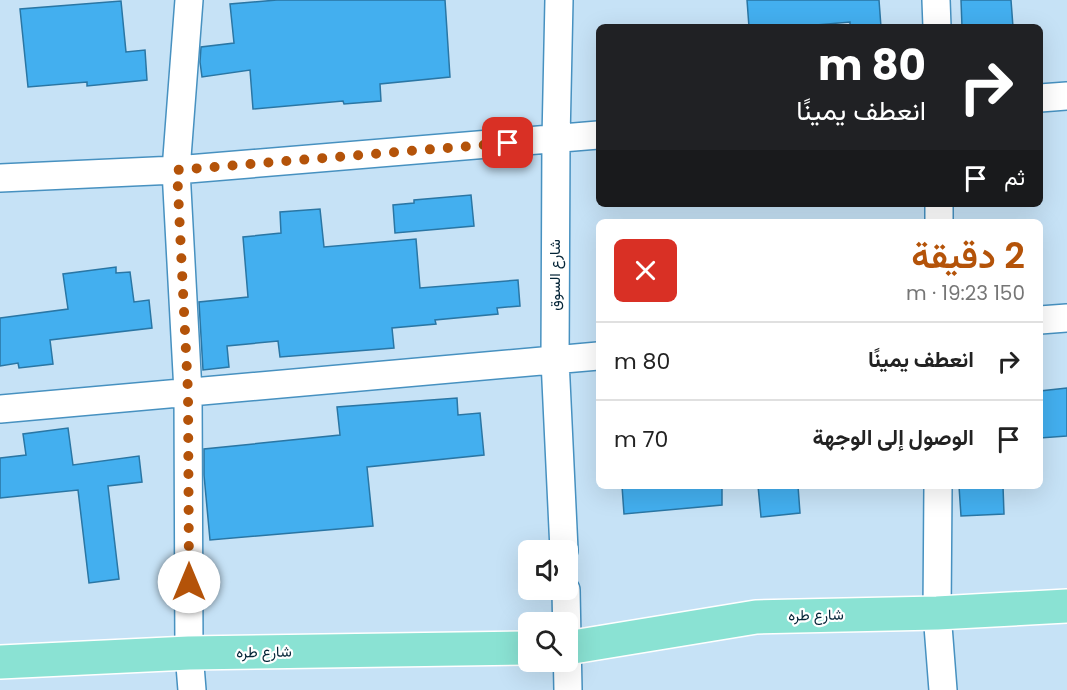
<!DOCTYPE html>
<html lang="ar">
<head>
<meta charset="utf-8">
<style>
	:root { --surface:#fff; --page:#f6f6f6; --text:#222; --muted:#767676; --line:#e0e0e0; --accent:#b45309 }
	body { margin:0; font-family:Poppins,Vazirmatn,sans-serif; background:var(--page); color:var(--text); direction:rtl; height:100vh; display:flex; flex-direction:column; font-size:22px; white-space:nowrap }
	* { box-sizing:border-box; margin:0 }
	p { font-size:20px; color:var(--muted) }
	.icon { flex:none; width:33px; height:33px; fill:none; stroke:currentColor; stroke-width:2; stroke-linecap:round; stroke-linejoin:round }
	.map { position:relative; flex:1; overflow:hidden; direction:ltr }
	.details { position:absolute; left:596px; top:219px; width:447px; height:270px; display:flex; flex-direction:column; background:var(--surface); border-radius:9px; box-shadow:0 6px 24px #0002; direction:rtl }
	.details>* { flex:none }
	.top-card { position:absolute; left:596px; top:24px; width:447px; height:183px; border-radius:9px; box-shadow:0 6px 24px #0002; direction:rtl; background:#202124; color:#fff; overflow:hidden }
	.tools { position:absolute; left:518px; top:540px; display:grid; gap:12px }
	.tools a { display:grid; place-items:center; width:60px; height:60px; border-radius:9px; background:var(--surface); box-shadow:0 6px 24px #0002; font-size:30px }
	.pin { position:absolute; display:grid; place-items:center; width:51px; height:51px; color:#fff; margin:-26px; border-radius:12px; box-shadow:0 3px 9px #0006 }
	.me { position:absolute; width:66px; margin:-33px; rotate:0deg; stroke-linejoin:round; filter:drop-shadow(0 0 4px #0008) }
	.turn { display:flex; align-items:center; gap:21px; height:126px; padding:0 18px; font-size:27px }
	.turn .icon { width:78px; height:78px; stroke-width:2.5 }
	.turn b { display:block; font-size:42px; line-height:51px }
	.then { display:flex; align-items:center; height:57px; padding:0 18px; background:#0003; gap:12px; font-size:22px }
	.round { display:grid; place-items:center; flex:none; width:63px; height:63px; border-radius:9px; background:var(--page) }
	.head { display:flex; align-items:center; justify-content:space-between; height:102px; padding:0 18px }
	h1 { font-size:36px; font-weight:600; line-height:45px; color:var(--accent) }
	ul { padding:0; list-style:none }
	li { display:flex; align-items:center; gap:18px; height:78px; padding:0 18px; border-top:2px solid var(--line) }
	li div { flex:1 }
	li b { display:block; font-size:22px }
	li em { font-style:normal }
	.map>svg:first-child { display:block }
	.building { fill:#43afef; stroke:#2a76a4; stroke-width:1.5 }
	.lines { fill:none; stroke-linecap:round; stroke-linejoin:round }
	.minor-casing { stroke:#4791c0; stroke-width:30 }
	.primary-casing { stroke:#fff; stroke-width:36 }
	.minor { stroke:#fff; stroke-width:27 }
	.primary { stroke:#8ae2d3; stroke-width:33 }
	.route { stroke:#b45309; stroke-width:10; stroke-dasharray:0 18 }
	.labels { text-anchor:middle; stroke-width:4.5; stroke-linejoin:round; paint-order:stroke }
	.street-label { font-size:15px; fill:#042437; stroke:#fff }
</style>
</head>
<body>
<div class="map">
<svg width="1067" height="690" viewBox="0 0 1067 690">
	<rect width="100%" height="100%" fill="#c6e2f6"/>
	<path class="building" d="M277,0H445L450,77L380,84L381,101L344,104L343,101L253,109L250,70L202,77L200,62L201,47L234,43L230,4Z
		M747,0H879L881,27H850V22L793,27H749Z
		M961,0H1011L1013,27H962Z
		M121,1L126,52L145,50L147,80L87,86V82L28,87L20,9Z
		M471,195L474,226L395,233L393,205L414,203V200Z
		M320,209L324,247L416,239L420,288L518,280L520,306L497,308L498,314L435,320L436,324L392,328L394,348L280,357L278,341L227,346L229,367L203,370L199,302L248,297L243,237L281,233L280,212Z
		M116,267V273L130,272L134,302L149,300L152,328L50,340L53,364L19,368L18,363L0,366V318L68,309L63,274Z
		M1067,388V436L1040,438V391Z
		M457,398L458,415L480,413L484,455L367,467L373,526L210,540L204,475V449L340,435L337,407Z
		M68,428L73,465L139,456L142,482L108,486L119,579L89,583L78,490L0,498V458L26,455L23,434Z
		M622,486H722V505L624,514Z
		M758,486H798L800,513L761,517Z
		M959,486H1003L1004,514L961,516Z"/>
	<g class="lines">
		<g class="minor-casing">
			<path id="minor" d="M189,0L176,170L188,392L189,653L192,690
				M559,0L556,139L555,360L564,550
				M936,0L937,27
				M1040,98L1067,96
				M0,178L176,170L598,135
				M939,222V204
				M1040,320L1067,318
				M0,409L598,356
				M938,486L937,613L943,690
				M566,590L568,690"/>
		</g>
		<g class="primary-casing">
			<path id="primary" d="M567,648L756,617L937,613L1067,606
				M0,662L189,653L528,648"/>
		</g>
		<use href="#minor" class="minor"/>
		<use href="#primary" class="primary"/>
	</g>
	<g class="lines">
		<path class="route" d="M189,582L188,392L177,170L508,143"/>
	</g>
	<g class="labels">
		<g class="street-label">
			<text transform="translate(555 275) rotate(-90)" y="5">شارع السوق</text>
			<text transform="translate(816 615) rotate(-1)" y="5">شارع طره</text>
			<text transform="translate(264 652) rotate(-1)" y="5">شارع طره</text>
		</g>
	</g>
</svg>
<div class="tools">
<a><svg class="icon" aria-label="sound" viewBox="0 0 24 24"><path d="M4 9h4l5-4v14l-5-4H4zM17 9q2 3 0 6"/></svg></a>
<a><svg class="icon" aria-label="search" viewBox="0 0 24 24"><circle cx="10" cy="10" r="6"/><path d="M15 15l6 6"/></svg></a>
</div>
<div class="pin" style="left:508px;top:143px;background:#d93025"><svg class="icon" aria-label="arrive" viewBox="0 0 24 24"><path d="M6 21V4h12l-3 4 3 4H6"/></svg></div>
<svg class="me" style="left:189px;top:582px" viewBox="-20 -20 40 40"><circle r="19" fill="#fff"/><path d="M0-13L10 11 0 6-10 11z" fill="#b45309"/></svg>
<div class="top-card">
<div class="turn"><svg class="icon" aria-label="right" viewBox="0 0 24 24"><path d="M7 20v-9h11M14 6l5 5-5 5"/></svg><div><b>80 m</b>انعطف يمينًا</div></div>
<div class="then">ثم<svg class="icon" aria-label="arrive" viewBox="0 0 24 24"><path d="M6 21V4h12l-3 4 3 4H6"/></svg></div>
</div>
<section class="details">
<div class="head"><div><h1>2 دقيقة</h1><p>150 m · 19:23</p></div><a class="round" style="background:#d93025;color:#fff"><svg class="icon" aria-label="close" viewBox="0 0 24 24"><path d="M6 6l12 12M18 6L6 18"/></svg></a></div>
<ul>
<li><svg class="icon" aria-label="right" viewBox="0 0 24 24"><path d="M7 20v-9h11M14 6l5 5-5 5"/></svg><div><b>انعطف يمينًا</b></div><em>80 m</em></li>
<li><svg class="icon" aria-label="arrive" viewBox="0 0 24 24"><path d="M6 21V4h12l-3 4 3 4H6"/></svg><div><b>الوصول إلى الوجهة</b></div><em>70 m</em></li>
</ul>
</section>
</div>
</body>
</html>
